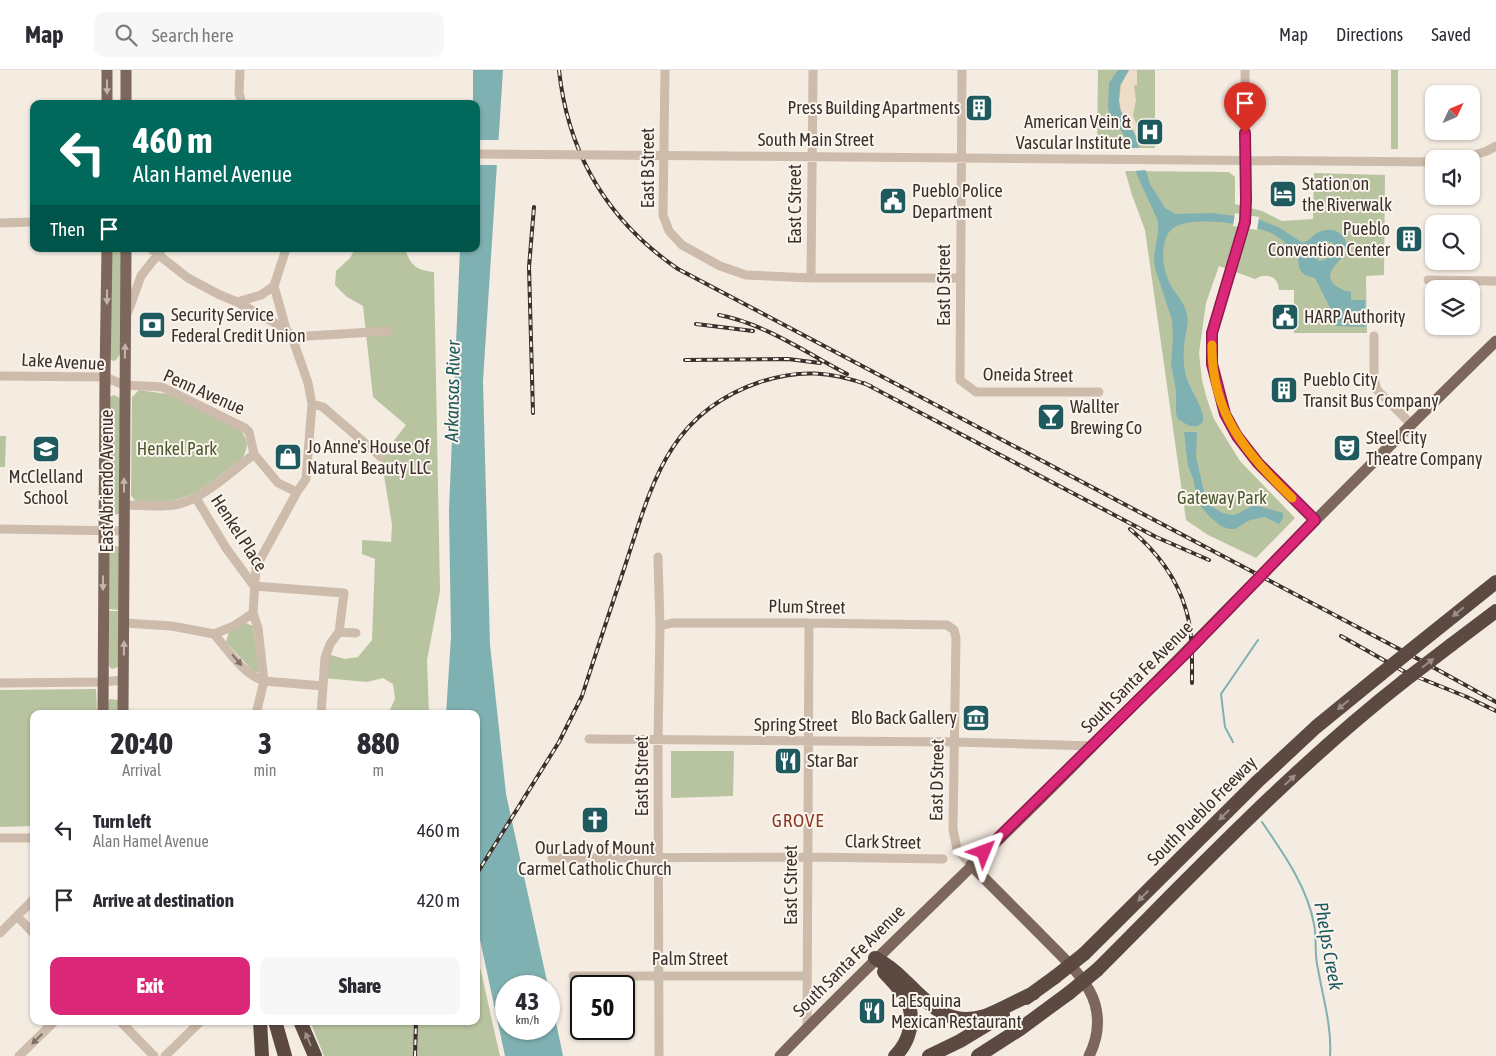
<!DOCTYPE html>
<html lang="en">
<head>
<meta charset="utf-8">
<style>
	:root { --surface:#fff; --page:#f7f7f7; --text:#2b2b33; --muted:#7c7c81; --line:#e1e1e2; --accent:#db2777 }
	body { margin:0; font-family:"Asap Condensed",sans-serif; background:var(--page); color:var(--text); height:100vh; display:flex; flex-direction:column; font-size:19px; white-space:nowrap }
	* { box-sizing:border-box; margin:0 }
	p { font-size:16px; color:var(--muted) }
	.icon { flex:none; width:28px; height:28px; fill:none; stroke:currentColor; stroke-width:2; stroke-linecap:round; stroke-linejoin:round }
	.map { position:relative; flex:1; overflow:hidden }
	.details { position:absolute; left:30px; top:640px; width:450px; height:315px; display:flex; flex-direction:column; background:var(--surface); border-radius:10px; box-shadow:0 1px 4px #0004 }
	.details>* { flex:none }
	.top-card { position:absolute; left:30px; top:30px; width:450px; height:152px; border-radius:10px; box-shadow:0 1px 4px #0004; background:#00695c; color:#fff; overflow:hidden }
	.needle { width:32px; rotate:46deg }
	.controls { position:absolute; left:1425px; top:15px; display:grid; gap:10px }
	.controls a { display:grid; place-items:center; width:55px; height:55px; border-radius:10px; background:var(--surface); box-shadow:0 1px 4px #0004; font-size:25px }
	.speed { position:absolute; left:495px; top:905px; display:flex; gap:10px; font-size:25px; font-weight:700; text-align:center }
	.speed>* { display:grid; place-content:center; width:65px; height:65px; border-radius:50%; background:var(--surface); box-shadow:0 1px 4px #0004; line-height:1 }
	.speed small { font-size:12px; font-weight:400 }
	.speed .limit { border:2px solid #111; border-radius:8px; background:#fff; color:#111 }
	.pin { position:absolute; display:grid; place-items:center; width:42px; height:42px; color:#fff; margin:-51px -21px; border-radius:50% 50% 50% 0; rotate:-45deg; box-shadow:0 0 5px #0007 }
	.pin .icon { rotate:45deg }
	.me { position:absolute; width:55px; margin:-28px; rotate:46deg; stroke-linejoin:round; filter:drop-shadow(0 0 4px #0008) }
	.turn { display:flex; align-items:center; gap:18px; height:105px; padding:0 20px; font-size:22px }
	.turn .icon { width:65px; height:65px; stroke-width:2.5 }
	.turn b { display:block; font-size:35px; line-height:42px }
	.then { display:flex; align-items:center; height:48px; padding:0 20px; background:#0003; gap:10px; font-size:19px }
	.eta { display:flex; justify-content:space-evenly; align-items:center; height:85px; text-align:center }
	.eta b { font-size:30px; font-weight:800; line-height:35px }
	.action { display:flex; gap:10px; margin-top:auto; padding:10px 20px }
	.action a { flex:1; height:58px; border-radius:10px; background:var(--accent); color:#fff; font-size:20px; font-weight:800; line-height:58px; text-align:center }
	.action a+a { background:var(--page); color:var(--text) }
	ul { padding:0; list-style:none }
	li { display:flex; align-items:center; gap:15px; height:70px; padding:0 20px }
	li div { flex:1 }
	li b { display:block; font-size:19px }
	li em { font-style:normal }
	header { display:flex; align-items:center; gap:30px; box-sizing:border-box; height:70px; padding:0 25px; background:var(--surface); border-bottom:1px solid var(--line) }
	header strong { font-size:24px }
	nav { display:flex; gap:28px; margin-inline-start:auto; font-size:18px }
	.search { width:350px; height:45px; background:var(--page); display:flex; align-items:center; gap:12px; box-sizing:border-box; padding:0 18px; border-radius:10px; color:var(--muted); font-size:19px }
	.map>svg:first-child { display:block }
	.green { fill:#b8c4a0 }
	.plaza { fill:#ecdcc8 }
	.water { fill:#7fb0b2; fill-rule:evenodd }
	.pier { fill:#f4ebe1 }
	.lines { fill:none; stroke-linecap:round; stroke-linejoin:round }
	.stream { stroke:#7fb0b2; stroke-width:2 }
	.minor { stroke:#cdbbac; stroke-width:9 }
	.major { stroke:#7d675c; stroke-width:11 }
	.highway { stroke:#5c4a42; stroke-width:14 }
	.rail-casing { stroke:#3b302b; stroke-width:4 }
	.rail { stroke:#fbf5ee; stroke-width:2; stroke-dasharray:5.5; stroke-linecap:butt }
	.minor-bridge { stroke:#cdbbac; stroke-width:9 }
	.highway-bridge { stroke:#5c4a42; stroke-width:14 }
	.oneway { fill:#c2b5ac }
	.oneway2 { fill:#9c8e87 }
	.oneway3 { fill:#7d6f65 }
	.route-casing { stroke:#8e194d; stroke-width:12 }
	.route { stroke:#db2777; stroke-width:9 }
	.slow { stroke:#f59e0b; stroke-width:9 }
	.labels { text-anchor:middle; stroke-width:4; stroke-linejoin:round; paint-order:stroke }
	.poi-label { font-size:18px; fill:#3b302b; stroke:#fbf5ee; text-anchor:start }
	.street-label { font-size:18px; fill:#3b302b; stroke:#fbf5ee }
	.park-label { font-size:18px; fill:#4a5a2e; stroke:#fbf5ee }
	.water-label { font-size:19px; font-style:italic; fill:#1f5a5e; stroke:#fbf5ee }
	.neighbourhood-label { font-size:19px; letter-spacing:1px; fill:#8c3b22; stroke:#fbf5ee }
</style>
</head>
<body>
<header>
<strong>Map</strong>
<div class="search"><svg class="icon" aria-label="search" viewBox="0 0 24 24"><circle cx="10" cy="10" r="6"/><path d="M15 15l6 6"/></svg>Search here</div>
<nav><a>Map</a><a>Directions</a><a>Saved</a></nav>
</header>
<div class="map">
<svg width="1496" height="986" viewBox="0 0 1496 986">
	<rect width="100%" height="100%" fill="#f4ebe1"/>
	<path class="green" d="M1098,0H1155V78H1097Z
		M1391,0H1398V79H1391Z
		M1125,101L1229,102L1235,107V134L1262,141L1282,151L1313,149L1314,103L1385,105L1384,205L1366,206L1367,263H1294V220H1279C1278,206 1266,202 1255,209L1219,196L1206,233L1199,283L1202,310L1207,329L1214,349L1240,391L1295,448L1256,488L1208,465L1186,450L1145,160L1132,125Z
		M111,179H122L120,284L116,290L113,291L110,289Z
		M355,179H405C411,196 416,200 434,202L440,521L427,590L429,644H388L395,629L393,614L383,608L367,612L324,608L327,584L345,589L358,587L372,570L375,489L362,484V470L391,472L392,455L381,387L406,355L373,327L363,236L347,227L335,215L336,201L350,188Z
		M139,320L167,324L241,360C248,371 249,377 242,389C223,402 202,423 179,429C165,433 150,432 136,432L131,425L132,327Z
		M114,325L120,328L119,444L111,445L109,442L110,327Z
		M0,366H6L5,397H0Z
		M111,475L119,477V540L109,539V477Z
		M109,541H119L118,597L112,599L109,596Z
		M246,553L253,556L259,600L256,604L226,572L229,562Z
		M96,619L97,644H34V756L0,757V620Z
		M110,629L118,630V644H108V631Z
		M671,681H734L733,726L671,728Z
		M476,879L500,986H324L310,951H476Z"/>
	<path class="plaza" d="M1129,0H1137V15L1134,16L1136,30L1133,45L1138,58L1137,67L1122,44L1119,31L1121,15Z"/>
	<path class="water" d="M473,0H503L483,311L490,575L506,724L548,916H506V959H549V919L563,986H505L476,851V644H446L451,567L449,440L460,179H476V34H473Z
		M1118,0H1129L1120,15L1119,31L1120,39L1125,49L1134,62L1150,114L1165,138L1175,144L1212,143L1258,149L1280,158L1303,173C1309,171 1312,166 1317,163C1330,156 1343,160 1347,175C1344,190 1335,192 1331,202C1326,213 1343,221 1351,222V230H1365V257L1336,256L1331,240L1315,208C1302,207 1296,199 1299,185C1289,176 1281,167 1269,162C1249,154 1198,147 1179,155C1173,157 1168,162 1166,168C1160,185 1164,205 1173,219C1179,228 1186,235 1187,246C1189,254 1186,261 1185,268C1183,281 1183,294 1186,306C1190,321 1205,338 1203,352L1198,356H1189L1178,349L1176,343V320L1171,294L1173,268L1172,250L1155,198L1154,186L1158,163V151L1137,105L1129,74L1117,53L1110,46L1108,38L1109,13ZM1326,171L1333,173L1334,181C1330,186 1327,190 1319,191C1310,182 1318,177 1326,171Z
		M1184,362H1197L1196,387L1206,430L1211,436L1223,443L1231,445L1237,444L1252,436H1258L1283,443V448L1279,454L1265,447L1250,450L1235,459H1229L1221,456L1210,447L1197,432L1194,411L1188,396Z"/>
	<path class="pier" d="M476,70H501L500,95H476Z
		M1128,78H1142L1148,100L1133,101Z
		M1235,143L1259,147L1257,160L1233,156Z"/>
	<g class="lines">
		<path class="stream" d="M1233,672L1225,657L1221,624L1258,570
			M1262,752C1283,783 1307,816 1314,854C1317,868 1314,884 1318,899C1323,928 1332,957 1330,986"/>
		<path class="minor" d="M240,0L239,23L242,34
			M665,0L663,145L669,161L682,175L720,196L746,205L811,208H960
			M962,0L960,310L976,322H1099
			M1245,0L1246,141L1241,168L1219,236L1212,263V294L1225,344L1237,367L1258,393L1315,450
			M725,86L1434,92
			M1462,89L1487,81L1496,76
			M0,153L34,152
			M151,179L188,208L218,224L237,232L261,225L274,216
			M811,208L813,0
			M1428,210L1496,211
			M237,232L286,259
			M128,242L141,206L162,179
			M1374,266V309L1377,320L1412,355
			M292,267L389,261
			M0,306L105,307L124,315L162,317L245,358L249,362L254,384L278,413L297,422
			M312,334L323,337L381,387
			M196,428L226,478L254,516L344,523L339,562L330,574L325,588L321,644
			M124,435C142,435 161,438 179,434C202,429 235,399 254,384
			M0,459L125,461
			M658,487L660,556L658,670L659,986
			M124,553L172,556L214,564L234,556L253,543
			M660,556L672,553H809L947,555L954,560L956,568L953,759L957,779L971,795
			M339,562L356,563
			M214,564C228,580 243,604 264,611L323,616
			M0,613L103,612L123,610
			M256,644L264,611L258,558L253,543L256,497L297,422L306,409L312,334L308,313L292,267L286,259L274,216L286,179
			M589,669L954,672L1093,676
			M0,768H34
			M552,788L808,787L943,789
			M17,846L34,864
			M0,863L34,829
			M573,906H807
			M120,951L154,986
			M807,958L809,553
			M19,986L55,951
			M165,986L201,951"/>
		<path class="major" d="M107,0V34
			M126,34V0
			M103,644L105,307L107,179
			M123,644L126,179
			M971,795C994,818 1016,840 1039,863C1057,882 1088,908 1095,934C1100,952 1097,970 1089,986
			M780,986C879,883 984,787 1083,686C1220,547 1356,407 1496,271"/>
		<path class="highway" d="M1451,575L1496,541
			M1084,884L1258,711L1316,657L1381,604
			M875,888C886,894 895,901 903,909C928,932 946,958 985,946C1001,940 1018,930 1034,923
			M1097,900C1196,801 1293,698 1404,611
			M884,902C892,911 900,918 906,929C916,947 910,972 895,986
			M1026,928L1055,907
			M260,951L262,986
			M275,951L285,986
			M300,951L315,986
			M929,986L960,971L1003,945
			M978,986L1020,959L1069,923"/>
		<g class="rail-casing">
			<path id="rail" d="M559,0C568,84 608,151 678,199L1420,590L1496,632
				M719,245C763,253 807,283 847,304
				M696,254L753,261
				M685,290L788,289L820,293
				M864,313L1156,467L1209,490
				M533,343L529,197L534,137
				M1130,459C1155,480 1177,508 1186,540C1193,563 1192,589 1192,613
				M1341,566L1405,602L1467,627L1496,641
				M476,805L559,672L582,626C596,583 610,540 625,496C652,414 668,343 760,312C800,299 831,301 871,316
				M415,986L416,951"/>
		</g>
		<use href="#rail" class="rail"/>
		<path class="minor-bridge" d="M476,84L725,86"/>
		<path class="highway-bridge" d="M1381,604L1496,512
			M1404,611L1451,575
			M1055,907L1084,884
			M1069,923L1097,900"/>
	</g>
	<defs><path id="oneway-solid" d="M-6-.8H1V-3.2L6.5 0L1 3.2V.8H-6Z" transform="scale(1.25)"/></defs>
	<g class="oneway">
		<use href="#oneway-solid" transform="translate(107 17) rotate(89)"/>
		<use href="#oneway-solid" transform="translate(107 227) rotate(90)"/>
		<use href="#oneway-solid" transform="translate(125 281) rotate(-88)"/>
		<use href="#oneway-solid" transform="translate(124 415) rotate(-90)"/>
		<use href="#oneway-solid" transform="translate(103 513) rotate(90)"/>
		<use href="#oneway-solid" transform="translate(124 578) rotate(-89)"/>
	</g>
	<g class="oneway2">
		<use href="#oneway-solid" transform="translate(1458 542) rotate(141)"/>
		<use href="#oneway-solid" transform="translate(1428 593) rotate(-38)"/>
		<use href="#oneway-solid" transform="translate(1343 635) rotate(141)"/>
		<use href="#oneway-solid" transform="translate(1290 710) rotate(-43)"/>
		<use href="#oneway-solid" transform="translate(1224 745) rotate(135)"/>
		<use href="#oneway-solid" transform="translate(1143 826) rotate(136)"/>
		<use href="#oneway-solid" transform="translate(308 969) rotate(-113)"/>
	</g>
	<g class="oneway3">
		<use href="#oneway-solid" transform="translate(237 590) rotate(49)"/>
		<use href="#oneway-solid" transform="translate(37 969) rotate(135)"/>
	</g>
	<g class="lines">
		<g class="route-casing">
			<path id="route" d="M984,782L1183,586L1315,450L1258,393L1237,366L1225,344L1212,294V263L1245,152L1246,130L1245,63"/>
		</g>
		<use href="#route" class="route"/>
		<path class="slow" d="M1212,275C1211,343 1246,383 1292,428"/>
	</g>
	<defs>
		<g id="building-square" transform="scale(1.4375)"><rect x="-9" y="-9" width="18" height="18" rx="4" fill="#1f5a5e" stroke="#fbf5ee"/><path d="M-4-6H4V6H1V3H-1V6H-4ZM-2.5-4.3h1.7v1.8h-1.7ZM.8-4.3h1.7v1.8H.8ZM-2.5-1h1.7V.8h-1.7ZM.8-1h1.7V.8H.8Z" fill="#fff"/></g>
		<g id="hospital-square" transform="scale(1.4375)"><rect x="-9" y="-9" width="18" height="18" rx="4" fill="#1f5a5e" stroke="#fbf5ee"/><path d="M-5-5h3v3.5h4V-5h3V5h-3V1.5h-4V5h-3Z" fill="#fff"/></g>
		<g id="hotel-square" transform="scale(1.4375)"><rect x="-9" y="-9" width="18" height="18" rx="4" fill="#1f5a5e" stroke="#fbf5ee"/><path d="M-6-4.5h1.5V1H6V5H4.5V3h-9V5H-6ZM-4 0a1.8 1.8 0 1 1 3.6 0ZM.5 0V-2.5h3Q6-2.5 6 0Z" fill="#fff"/></g>
		<g id="civic-square" transform="scale(1.4375)"><rect x="-9" y="-9" width="18" height="18" rx="4" fill="#1f5a5e" stroke="#fbf5ee"/><path d="M-.6-6.5H3V-4.5H.6V-3L4-1V1h2V6H-6V1h2V-1L-.6-3ZM-1.2 2.5V6h2.4V2.5Z" fill="#fff"/></g>
		<g id="bank-square" transform="scale(1.4375)"><rect x="-9" y="-9" width="18" height="18" rx="4" fill="#1f5a5e" stroke="#fbf5ee"/><path d="M-6-4H6V4H-6ZM0-2.3a2.3 2.3 0 1 0 0 4.6a2.3 2.3 0 1 0 0-4.6Z" fill="#fff"/></g>
		<g id="bar-square" transform="scale(1.4375)"><rect x="-9" y="-9" width="18" height="18" rx="4" fill="#1f5a5e" stroke="#fbf5ee"/><path d="M-6-5H6L.8 .8V4.5H3.5V6h-7V4.5H-.8V.8Z" fill="#fff"/></g>
		<g id="theatre-square" transform="scale(1.4375)"><rect x="-9" y="-9" width="18" height="18" rx="4" fill="#1f5a5e" stroke="#fbf5ee"/><path d="M-5-5.5Q0-4 5-5.5V0Q5 5 0 6Q-5 5-5 0ZM-3.3-2.5H-1v1.5H-3.3ZM1-2.5H3.3v1.5H1ZM-2.8 1Q0 5.5 2.8 1Z" fill="#fff"/></g>
		<g id="school-square" transform="scale(1.4375)"><rect x="-9" y="-9" width="18" height="18" rx="4" fill="#1f5a5e" stroke="#fbf5ee"/><path d="M0-5L7-2L0 1L-7-2ZM-4 1L0 2.5L4 1V4Q0 6-4 4Z" fill="#fff"/></g>
		<g id="shop-square" transform="scale(1.4375)"><rect x="-9" y="-9" width="18" height="18" rx="4" fill="#1f5a5e" stroke="#fbf5ee"/><path d="M-5-2.5h2.3a2.7 3.5 0 0 1 5.4 0H5L5.5 6h-11ZM-1.5-2.5h3a1.5 2.3 0 0 0-3 0Z" fill="#fff"/></g>
		<g id="museum-square" transform="scale(1.4375)"><rect x="-9" y="-9" width="18" height="18" rx="4" fill="#1f5a5e" stroke="#fbf5ee"/><path d="M0-6L6-3V-2H-6V-3ZM-5-1h2V3h-2ZM-1-1h2V3h-2ZM3-1h2V3H3ZM-6 4H6V6H-6Z" fill="#fff"/></g>
		<g id="restaurant-square" transform="scale(1.4375)"><rect x="-9" y="-9" width="18" height="18" rx="4" fill="#1f5a5e" stroke="#fbf5ee"/><path d="M-5-6h1v4h1v-4h1v4h1v-4h1v5L-1.5 .5V6h-2V.5L-5-1ZM5-6V6H3V1.5H1.5Q1.5-4 5-6Z" fill="#fff"/></g>
		<g id="church-square" transform="scale(1.4375)"><rect x="-9" y="-9" width="18" height="18" rx="4" fill="#1f5a5e" stroke="#fbf5ee"/><path d="M-1.2-6h2.4v3.5h3.3v2.4h-3.3V6h-2.4V-.1h-3.3v-2.4h3.3Z" fill="#fff"/></g>
	</defs>
	<g fill-rule="evenodd">
		<use href="#building-square" x="979" y="38"/>
		<use href="#hospital-square" x="1150" y="62"/>
		<use href="#hotel-square" x="1283" y="124"/>
		<use href="#civic-square" x="893" y="131"/>
		<use href="#building-square" x="1409" y="169"/>
		<use href="#civic-square" x="1285" y="247"/>
		<use href="#bank-square" x="152" y="255"/>
		<use href="#building-square" x="1284" y="320"/>
		<use href="#bar-square" x="1051" y="347"/>
		<use href="#theatre-square" x="1347" y="378"/>
		<use href="#school-square" x="46" y="379"/>
		<use href="#shop-square" x="288" y="387"/>
		<use href="#museum-square" x="976" y="648"/>
		<use href="#restaurant-square" x="788" y="691"/>
		<use href="#church-square" x="595" y="750"/>
		<use href="#restaurant-square" x="872" y="941"/>
	</g>
	<g class="labels">
		<g class="poi-label">
			<text x="960" y="44" text-anchor="end">Press Building Apartments</text>
			<text x="1131" y="58" text-anchor="end">American Vein &amp;<tspan x="1131" dy="21">Vascular Institute</tspan></text>
			<text x="1302" y="120">Station on<tspan x="1302" dy="21">the Riverwalk</tspan></text>
			<text x="912" y="127">Pueblo Police<tspan x="912" dy="21">Department</tspan></text>
			<text x="1390" y="165" text-anchor="end">Pueblo<tspan x="1390" dy="21">Convention Center</tspan></text>
			<text x="171" y="251">Security Service<tspan x="171" dy="21">Federal Credit Union</tspan></text>
			<text x="1304" y="253">HARP Authority</text>
			<text x="1303" y="316">Pueblo City<tspan x="1303" dy="21">Transit Bus Company</tspan></text>
			<text x="1070" y="343">Wallter<tspan x="1070" dy="21">Brewing Co</tspan></text>
			<text x="1366" y="374">Steel City<tspan x="1366" dy="21">Theatre Company</tspan></text>
			<text x="307" y="383">Jo Anne's House Of<tspan x="307" dy="21">Natural Beauty LLC</tspan></text>
			<text x="46" y="413" text-anchor="middle">McClelland<tspan x="46" dy="21">School</tspan></text>
			<text x="957" y="654" text-anchor="end">Blo Back Gallery</text>
			<text x="807" y="697">Star Bar</text>
			<text x="595" y="784" text-anchor="middle">Our Lady of Mount<tspan x="595" dy="21">Carmel Catholic Church</tspan></text>
			<text x="891" y="937">La Esquina<tspan x="891" dy="21">Mexican Restaurant</tspan></text>
		</g>
		<g class="street-label">
			<text x="816" y="76">South Main Street</text>
			<text transform="translate(648 98) rotate(-90)" y="6">East B Street</text>
			<text transform="translate(795 134) rotate(-90)" y="6">East C Street</text>
			<text transform="translate(944 215) rotate(-90)" y="6">East D Street</text>
			<text transform="translate(63 292) rotate(3)" y="6">Lake Avenue</text>
			<text transform="translate(1028 305) rotate(1)" y="6">Oneida Street</text>
			<text transform="translate(204 322) rotate(24)" y="6">Penn Avenue</text>
			<text transform="translate(107 411) rotate(-90)" y="6">East Abriendo Avenue</text>
			<text transform="translate(239 463) rotate(57)" y="6">Henkel Place</text>
			<text transform="translate(807 537) rotate(1)" y="6">Plum Street</text>
			<text transform="translate(1137 607) rotate(-45)" y="6">South Santa Fe Avenue</text>
			<text x="796" y="661">Spring Street</text>
			<text transform="translate(642 706) rotate(-90)" y="6">East B Street</text>
			<text transform="translate(937 710) rotate(-89)" y="6">East D Street</text>
			<text transform="translate(1202 741) rotate(-45)" y="6">South Pueblo Freeway</text>
			<text transform="translate(883 772) rotate(1)" y="6">Clark Street</text>
			<text transform="translate(791 815) rotate(-90)" y="6">East C Street</text>
			<text x="690" y="895">Palm Street</text>
			<text transform="translate(849 891) rotate(-45)" y="6">South Santa Fe Avenue</text>
		</g>
		<g class="park-label">
			<text x="177" y="385">Henkel Park</text>
			<text x="1222" y="434">Gateway Park</text>
		</g>
		<g class="water-label">
			<text transform="translate(452 321) rotate(-89)" y="7">Arkansas River</text>
			<text transform="translate(1329 876) rotate(80)" y="7">Phelps Creek</text>
		</g>
		<g class="neighbourhood-label">
			<text x="798" y="757">GROVE</text>
		</g>
	</g>
</svg>
<div class="controls">
<a><svg class="needle" viewBox="-14 -14 28 28"><path d="M0-13l5 13h-10z" fill="#e53935"/><path d="M0 13l5-13h-10z" fill="#7c7c81"/></svg></a>
<a><svg class="icon" aria-label="sound" viewBox="0 0 24 24"><path d="M4 9h4l5-4v14l-5-4H4zM17 9q2 3 0 6"/></svg></a>
<a><svg class="icon" aria-label="search" viewBox="0 0 24 24"><circle cx="10" cy="10" r="6"/><path d="M15 15l6 6"/></svg></a>
<a><svg class="icon" aria-label="layers" viewBox="0 0 24 24"><path d="M12 4l9 5-9 5-9-5zM3 14l9 5 9-5"/></svg></a>
</div>
<div class="speed"><div>43<small>km/h</small></div><div class="limit">50</div></div>
<div class="pin" style="left:1245px;top:63px;background:#d93025"><svg class="icon" aria-label="arrive" viewBox="0 0 24 24"><path d="M6 21V4h12l-3 4 3 4H6"/></svg></div>
<svg class="me" style="left:984px;top:782px" viewBox="-20 -20 40 40"><path d="M0-17L14 15 0 8-14 15z" fill="#db2777" stroke="#fff" stroke-width="4"/></svg>
<div class="top-card">
<div class="turn"><svg class="icon" aria-label="left" viewBox="0 0 24 24"><path d="M17 20v-9H6M10 6l-5 5 5 5"/></svg><div><b>460 m</b>Alan Hamel Avenue</div></div>
<div class="then">Then<svg class="icon" aria-label="arrive" viewBox="0 0 24 24"><path d="M6 21V4h12l-3 4 3 4H6"/></svg></div>
</div>
<section class="details">
<div class="eta">
<div><b>20:40</b><p>Arrival</p></div>
<div><b>3</b><p>min</p></div>
<div><b>880</b><p>m</p></div>
</div>
<ul>
<li><svg class="icon" aria-label="left" viewBox="0 0 24 24"><path d="M17 20v-9H6M10 6l-5 5 5 5"/></svg><div><b>Turn left</b><p>Alan Hamel Avenue</p></div><em>460 m</em></li>
<li><svg class="icon" aria-label="arrive" viewBox="0 0 24 24"><path d="M6 21V4h12l-3 4 3 4H6"/></svg><div><b>Arrive at destination</b></div><em>420 m</em></li>
</ul>
<div class="action"><a>Exit</a><a>Share</a></div>
</section>
</div>
</body>
</html>
